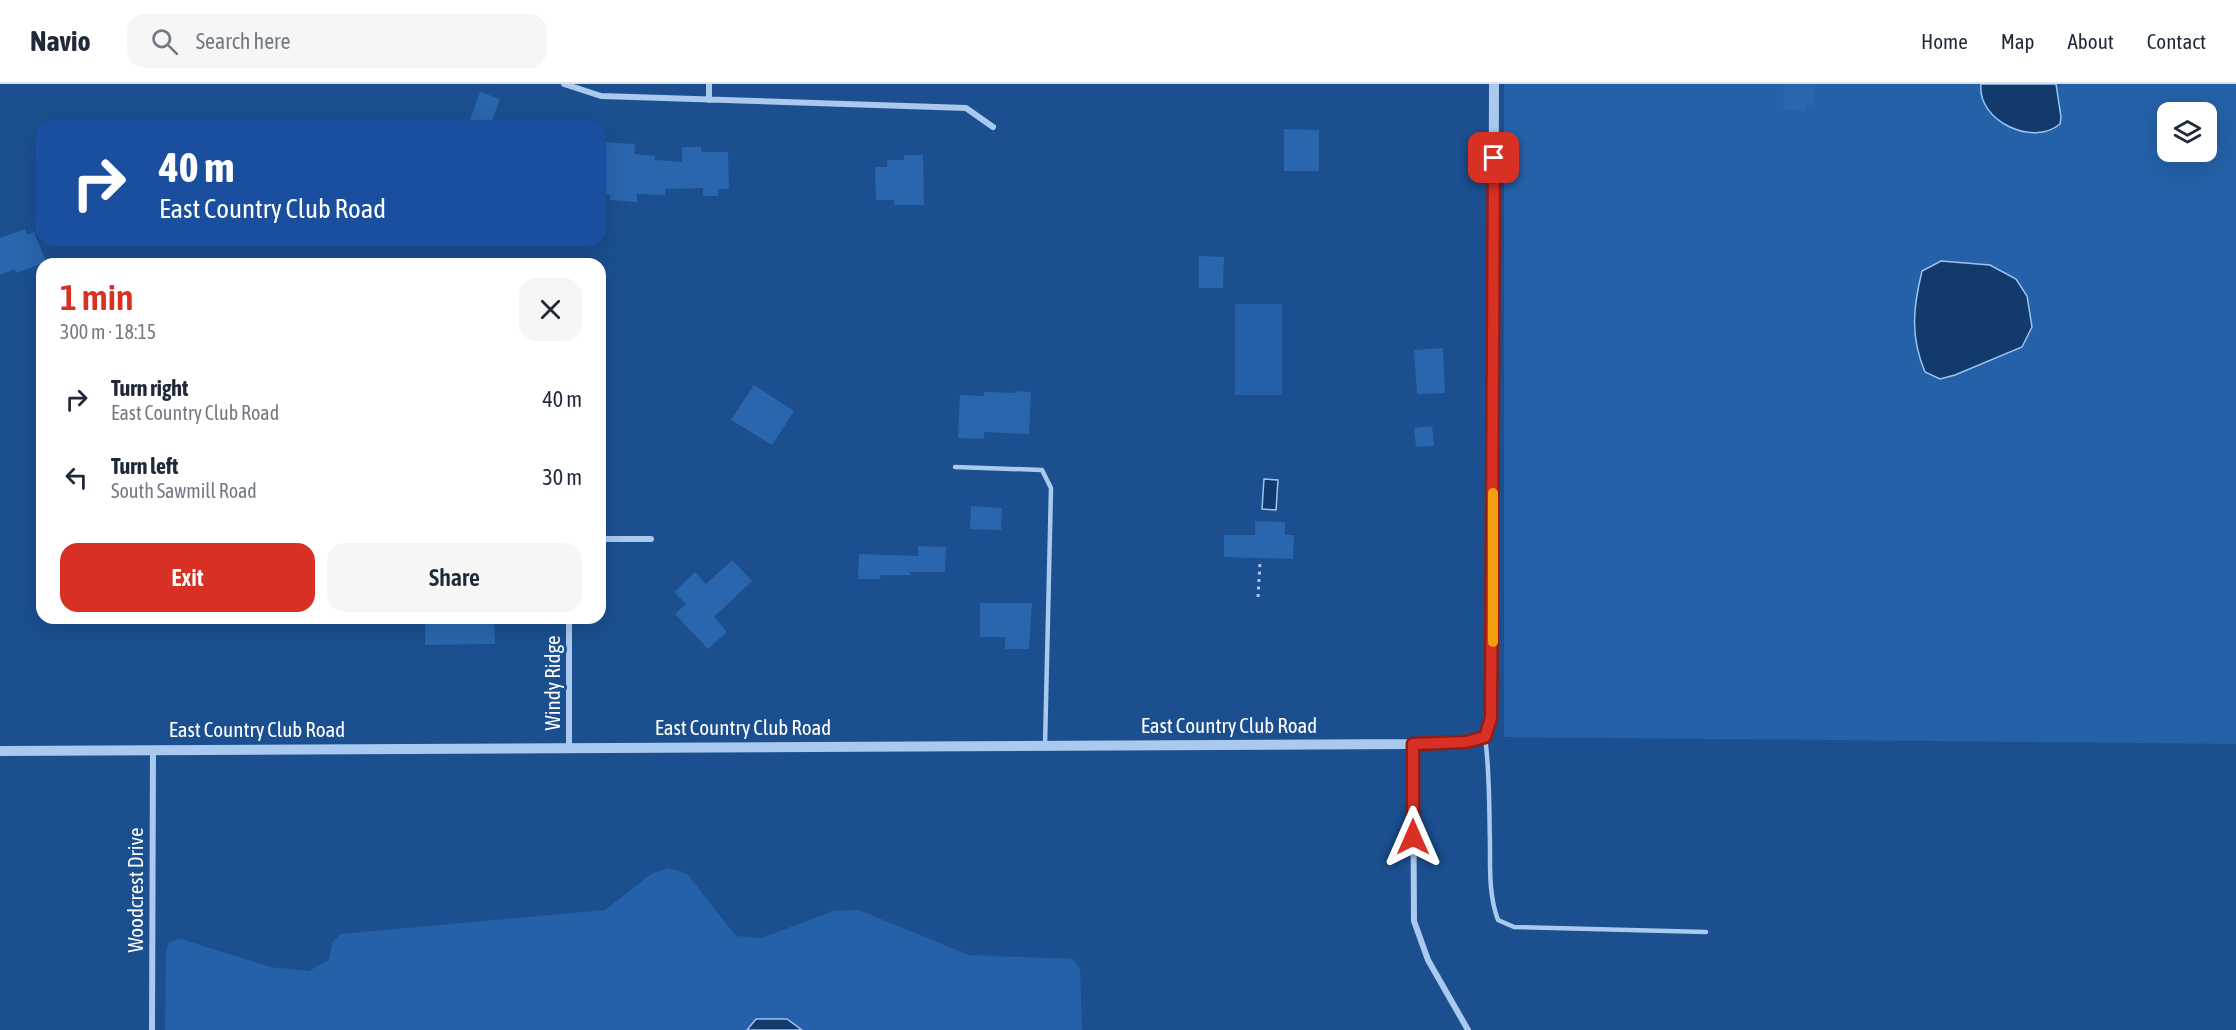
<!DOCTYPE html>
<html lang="en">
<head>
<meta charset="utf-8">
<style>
	:root { --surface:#fff; --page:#f6f6f7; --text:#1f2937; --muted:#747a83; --line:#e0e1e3; --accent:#d93025 }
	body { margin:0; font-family:"Asap Condensed",sans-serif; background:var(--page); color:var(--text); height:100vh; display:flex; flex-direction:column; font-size:22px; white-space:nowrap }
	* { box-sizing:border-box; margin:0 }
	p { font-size:20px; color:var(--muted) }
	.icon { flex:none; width:33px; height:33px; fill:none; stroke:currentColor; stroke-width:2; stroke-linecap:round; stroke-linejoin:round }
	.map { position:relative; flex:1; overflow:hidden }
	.side { position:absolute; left:36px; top:174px; width:570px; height:366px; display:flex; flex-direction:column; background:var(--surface); border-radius:18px; box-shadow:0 6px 24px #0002 }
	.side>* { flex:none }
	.top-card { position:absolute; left:36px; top:36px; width:570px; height:126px; border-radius:18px; box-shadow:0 6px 24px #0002; background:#1a4fa0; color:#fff; overflow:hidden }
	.buttons { position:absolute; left:2157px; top:18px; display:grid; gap:12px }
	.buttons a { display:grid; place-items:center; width:60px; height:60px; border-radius:12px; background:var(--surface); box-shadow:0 6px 24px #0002; font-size:30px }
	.pin { position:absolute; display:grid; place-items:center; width:51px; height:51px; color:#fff; margin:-26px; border-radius:12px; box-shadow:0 3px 9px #0006 }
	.me { position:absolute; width:66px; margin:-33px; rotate:0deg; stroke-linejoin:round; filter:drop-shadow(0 0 4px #0008) }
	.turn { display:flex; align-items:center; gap:21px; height:126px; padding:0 24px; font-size:27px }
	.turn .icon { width:78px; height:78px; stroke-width:2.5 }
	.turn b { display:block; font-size:42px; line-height:51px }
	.round { display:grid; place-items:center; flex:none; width:63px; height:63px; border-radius:18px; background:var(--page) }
	.overview { display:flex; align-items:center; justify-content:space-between; height:102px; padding:0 24px }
	h1 { font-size:36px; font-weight:600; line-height:45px; color:var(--accent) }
	.primary-button { display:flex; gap:12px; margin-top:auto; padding:12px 24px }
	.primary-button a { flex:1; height:69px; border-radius:18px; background:var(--accent); color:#fff; font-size:24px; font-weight:600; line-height:69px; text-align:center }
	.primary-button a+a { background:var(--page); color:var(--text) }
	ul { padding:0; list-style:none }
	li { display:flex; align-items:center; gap:18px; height:78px; padding:0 24px }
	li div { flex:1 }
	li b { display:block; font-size:22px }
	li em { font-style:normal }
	header { display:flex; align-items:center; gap:36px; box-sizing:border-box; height:84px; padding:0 30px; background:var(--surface); border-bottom:2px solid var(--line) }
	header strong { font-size:28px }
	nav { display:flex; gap:33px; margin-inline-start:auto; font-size:21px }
	.search { width:420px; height:54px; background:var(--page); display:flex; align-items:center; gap:15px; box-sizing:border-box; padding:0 21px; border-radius:18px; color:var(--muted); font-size:22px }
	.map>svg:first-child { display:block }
	.green { fill:#2461a8; fill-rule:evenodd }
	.water { fill:#123a6d; stroke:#9cc4f0; stroke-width:1.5 }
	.building { fill:#2a66ad }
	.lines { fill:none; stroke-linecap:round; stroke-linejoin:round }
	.path { stroke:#a9c9ee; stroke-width:3; stroke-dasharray:3 4.5; stroke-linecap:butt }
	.service { stroke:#a9c9ee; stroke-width:4.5 }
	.minor { stroke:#a9c9ee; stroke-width:6 }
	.tertiary { stroke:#a9c9ee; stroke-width:10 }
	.route-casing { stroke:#8d1f18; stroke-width:15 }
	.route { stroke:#d93025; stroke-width:10 }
	.slow { stroke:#f59e0b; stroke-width:10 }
	.labels { text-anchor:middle; stroke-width:6; stroke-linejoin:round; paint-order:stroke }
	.street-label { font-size:21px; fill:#fff; stroke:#1b4f8f }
</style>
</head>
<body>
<header>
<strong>Navio</strong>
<div class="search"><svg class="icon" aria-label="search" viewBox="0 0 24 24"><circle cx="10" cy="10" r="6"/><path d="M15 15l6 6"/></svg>Search here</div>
<nav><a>Home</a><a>Map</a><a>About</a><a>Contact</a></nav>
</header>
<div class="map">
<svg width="2236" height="946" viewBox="0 0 2236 946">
	<rect width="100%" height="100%" fill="#1b4f8f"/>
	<path class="green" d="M1504,0H1981L1980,6L2060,20L2056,0H2236V660L1504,653ZM2168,28H2206V68H2168ZM1941,177L1990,181L2016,195L2022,263L1955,291L1940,295L1913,235L1922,187Z
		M1235,220H1282V311H1235Z
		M669,784L687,790L736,852L762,854L833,827L859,826L969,871L1073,875L1080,885L1082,946H165L166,868L169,858L181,855L270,883L309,887L329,876L332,859L340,850L605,826L651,790Z"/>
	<path class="water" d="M1981,0H2056L2061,33L2060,40C2033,63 1977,37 1981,0Z
		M1941,177L1990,181L2016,195L2027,212L2032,243L2022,263L1955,291L1940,295L1925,288C1910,252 1913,224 1922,187Z
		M1264,395L1278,396L1276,426L1262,425Z
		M756,935H787L802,946H747Z"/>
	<path class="building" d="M1784,0L1815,1L1814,22H1806V27L1783,26Z
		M480,8L500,15L490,42H468Z
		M1284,45L1319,46V87H1284Z
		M600,58L635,60L634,70L655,72V76L682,78V63H701V68H728L729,105H718V112H703V104L665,105V111L637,110V118L610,116V111L600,110Z
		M904,71H923L924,121H894V116H876L875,83H887V76H904Z
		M25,145L27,151L34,148L46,178L16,189L15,185L0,191V154Z
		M1199,172L1224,173L1223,204H1199Z
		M1443,264L1445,309L1417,310L1414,266Z
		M754,301L794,327L772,361L731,336Z
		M1015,307L1031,308L1029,350L984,348V355L958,354L960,311L984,312V308L1015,309Z
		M1432,342L1434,362L1416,363L1414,344Z
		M971,422L1002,424L1001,446L970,445Z
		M1255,437L1285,438V451H1294L1293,475L1224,473V451H1255Z
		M918,462L946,463L945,488H910V491H881L880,495H858L859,470L918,472Z
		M732,476L752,497L714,533L727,548L708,565L675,530L686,520L674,508L695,488L706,500Z
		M980,519H1032L1029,565H1005V553H980Z
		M425,534H494L495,560L425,561Z"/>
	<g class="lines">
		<path class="path" d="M1258,513L1260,479"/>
		<path class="service" d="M955,383L1042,386L1051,404L1045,662
			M1485,653C1490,689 1489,725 1490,761C1490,786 1489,812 1498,836L1514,843L1706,848"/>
		<path class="minor" d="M564,0L601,12L966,24L993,43
			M709,16V0
			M600,455H651
			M1413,660L1414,837L1428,876L1468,946
			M569,664V534
			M152,946L153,666"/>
		<path class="tertiary" d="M0,667L1413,660L1466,658L1485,653L1492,617L1494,0"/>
	</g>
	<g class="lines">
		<g class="route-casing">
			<path id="route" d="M1413,753V660L1466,658L1485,653L1491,634L1494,74"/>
		</g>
		<use href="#route" class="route"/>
		<path class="slow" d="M1493,558V409"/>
	</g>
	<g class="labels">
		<g class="street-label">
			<text transform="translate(553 599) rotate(-90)" y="7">Windy Ridge</text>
			<text x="1229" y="649">East Country Club Road</text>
			<text x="743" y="651">East Country Club Road</text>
			<text x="257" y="653">East Country Club Road</text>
			<text transform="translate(136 806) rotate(-90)" y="7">Woodcrest Drive</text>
		</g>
	</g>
</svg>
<div class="buttons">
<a><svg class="icon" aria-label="layers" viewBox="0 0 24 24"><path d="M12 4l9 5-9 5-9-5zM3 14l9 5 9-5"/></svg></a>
</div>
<div class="pin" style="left:1494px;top:74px;background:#d93025"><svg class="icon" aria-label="arrive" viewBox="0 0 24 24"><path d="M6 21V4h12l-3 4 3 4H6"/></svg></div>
<svg class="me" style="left:1413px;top:753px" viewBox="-20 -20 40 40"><path d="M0-17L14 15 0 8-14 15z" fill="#d93025" stroke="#fff" stroke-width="4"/></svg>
<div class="top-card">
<div class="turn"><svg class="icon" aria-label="right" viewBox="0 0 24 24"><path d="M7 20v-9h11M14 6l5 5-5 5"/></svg><div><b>40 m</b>East Country Club Road</div></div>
</div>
<section class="side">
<div class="overview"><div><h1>1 min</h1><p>300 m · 18:15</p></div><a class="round"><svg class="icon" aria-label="close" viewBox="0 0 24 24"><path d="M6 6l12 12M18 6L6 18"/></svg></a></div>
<ul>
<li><svg class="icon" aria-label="right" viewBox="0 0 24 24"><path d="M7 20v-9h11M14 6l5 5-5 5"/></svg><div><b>Turn right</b><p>East Country Club Road</p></div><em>40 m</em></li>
<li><svg class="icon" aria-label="left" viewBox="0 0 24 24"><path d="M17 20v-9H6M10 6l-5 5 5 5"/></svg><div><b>Turn left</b><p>South Sawmill Road</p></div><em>30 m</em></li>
</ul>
<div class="primary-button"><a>Exit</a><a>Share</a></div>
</section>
</div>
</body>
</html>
